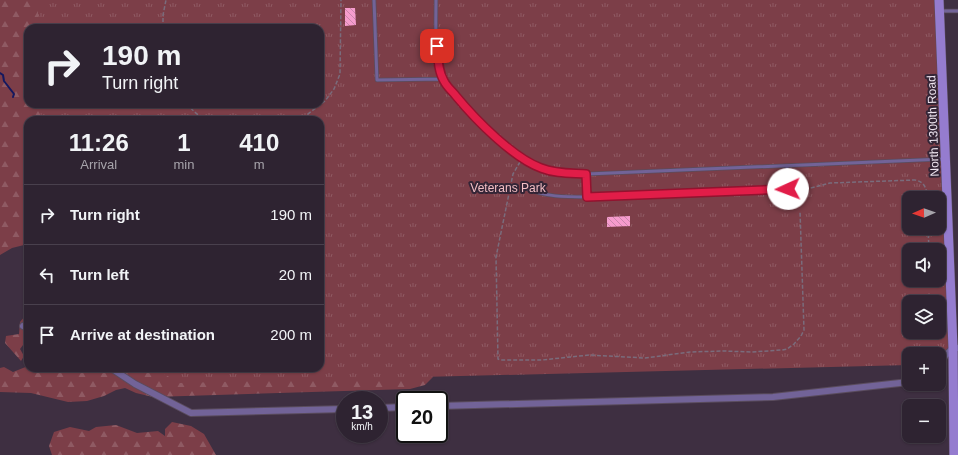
<!DOCTYPE html>
<html lang="en">
<head>
<meta charset="utf-8">
<style>
	:root { --surface:#2e2331; --page:#3a2f3d; --text:#f1f3f6; --muted:#a7a4ab; --line:#49404d }
	body { margin:0; font-family:Helvetica,sans-serif; background:var(--page); color:var(--text); height:100vh; display:flex; flex-direction:column; font-size:15px; white-space:nowrap }
	* { box-sizing:border-box; margin:0 }
	p { font-size:13px; color:var(--muted) }
	.icon { flex:none; width:22px; height:22px; fill:none; stroke:currentColor; stroke-width:2; stroke-linecap:round; stroke-linejoin:round }
	.map { position:relative; flex:1; overflow:hidden }
	.side { position:absolute; left:24px; top:116px; width:300px; height:256px; display:flex; flex-direction:column; background:var(--surface); border-radius:12px; box-shadow:0 1px 3px #0004,0 0 0 1px var(--line) }
	.side>* { flex:none }
	.guide { position:absolute; left:24px; top:24px; width:300px; height:84px; border-radius:12px; box-shadow:0 1px 3px #0004,0 0 0 1px var(--line); background:#2e2331; color:var(--text); overflow:hidden }
	.needle { width:26px; rotate:268deg }
	.buttons { position:absolute; left:902px; top:191px; display:grid; gap:8px }
	.buttons a { display:grid; place-items:center; width:44px; height:44px; border-radius:8px; background:var(--surface); box-shadow:0 1px 3px #0004,0 0 0 1px var(--line); font-size:20px }
	.speed { position:absolute; left:336px; top:391px; display:flex; gap:8px; font-size:20px; font-weight:700; text-align:center }
	.speed>* { display:grid; place-content:center; width:52px; height:52px; border-radius:50%; background:var(--surface); box-shadow:0 1px 3px #0004,0 0 0 1px var(--line); line-height:1 }
	.speed small { font-size:10px; font-weight:400 }
	.speed .limit { border:2px solid #111; border-radius:6px; background:#fff; color:#111 }
	.pin { position:absolute; display:grid; place-items:center; width:34px; height:34px; color:#fff; margin:-17px; border-radius:8px; box-shadow:0 2px 6px #0006 }
	.me { position:absolute; width:44px; margin:-22px; rotate:268deg; stroke-linejoin:round; filter:drop-shadow(0 0 3px #0008) }
	.turn { display:flex; align-items:center; gap:14px; height:84px; padding:0 12px; font-size:18px }
	.turn .icon { width:52px; height:52px; stroke-width:2.5 }
	.turn b { display:block; font-size:28px; line-height:34px }
	.eta { display:flex; justify-content:space-evenly; align-items:center; height:68px; text-align:center }
	.eta b { font-size:24px; font-weight:800; line-height:28px }
	ul { padding:0; list-style:none }
	li { display:flex; align-items:center; gap:12px; height:60px; padding:0 12px; border-top:1px solid var(--line) }
	li div { flex:1 }
	li b { display:block; font-size:15px }
	li em { font-style:normal }
	.map>svg:first-child { display:block }
	.forest { fill:url(#forest-firs) }
	.park { fill:url(#park-tufts); fill-rule:evenodd }
	.lines { fill:none; stroke-linecap:round; stroke-linejoin:round }
	.stream { stroke:#14185f; stroke-width:2 }
	.building { fill:url(#building-back-hatch) }
	.service-casing { stroke:#5a4c5d; stroke-width:4.5 }
	.minor-casing { stroke:#5a4c5d; stroke-width:8 }
	.secondary-casing { stroke:#5a4c5d; stroke-width:10 }
	.path { stroke:#7a6c7c; stroke-width:1.5; stroke-dasharray:4 2; stroke-linecap:butt }
	.service { stroke:#726398; stroke-width:3 }
	.minor { stroke:#726398; stroke-width:6 }
	.secondary { stroke:#957ccf; stroke-width:9 }
	.route-casing { stroke:#92132f; stroke-width:10 }
	.route { stroke:#e11d48; stroke-width:7 }
	.labels { text-anchor:middle; stroke-width:4; stroke-linejoin:round; paint-order:stroke }
	.street-label { font-size:12px; fill:#eee4ef; stroke:#342536 }
	.park-label { font-size:12px; fill:#f3bec4; stroke:#342536 }
</style>
</head>
<body>
<div class="map">
<svg width="958" height="455" viewBox="0 0 958 455">
	<defs>
		<pattern id="forest-firs" width="22" height="20" patternUnits="userSpaceOnUse"><rect width="22" height="20" fill="#7c3e48"/><path d="M5 1l3.5 6h-7zM16 11l3.5 6h-7z" fill="#8f5a63"/></pattern>
		<pattern id="park-tufts" width="24" height="20" patternUnits="userSpaceOnUse"><rect width="24" height="20" fill="#7c3e48"/><path d="M3 7l-1-3M5 7V3M7 7l1-3M15 17l-1-3M17 17v-4M19 17l1-3" fill="none" stroke="#8f5a63"/></pattern>
		<pattern id="building-back-hatch" width="6" height="6" patternUnits="userSpaceOnUse"><rect width="6" height="6" fill="#f69ccd"/><path d="M-1 5l2 2M0 0l6 6M5-1l2 2" fill="none" stroke="#ca86ac"/></pattern>
	</defs>
	<rect width="100%" height="100%" fill="#3e2f41"/>
	<path class="forest" d="M0,0H135L133,28H28V104H165L180,120H28V244L12,248L0,255Z
		M25,316H28V350L27,347L23,345L20,349L24,356L21,361L5,343L6,336L19,334L20,322Z
		M28,366V368H320L429,371L433,377L425,385L410,389L153,397L136,393L125,388L116,390L104,396L87,401L68,402L31,393L0,392V368L4,367L13,372Z
		M172,422L191,426L204,434L216,455H52L49,446L54,432L70,427L89,431L96,427L116,425L137,433L158,431L165,436V429Z"/>
	<path class="park" d="M38,0H940L953,348L939,362V354H909V365L180,383L153,368H320V120H41L40,104H320V28H38ZM909,198H939V228H909ZM909,250H939V280H909ZM909,302H939V332H909Z"/>
	<g class="lines">
		<path class="stream" d="M0,73L3,75L4,81L14,94L13,97"/>
	</g>
	<path class="building" d="M345,8H355L356,25L345,26Z
		M630,216V226L607,227V217Z"/>
	<g class="lines">
		<g class="service-casing">
			<path id="service" d="M374,0L377,80L443,79
				M436,0C436,24 434,54 442,76C449,95 504,147 522,159C528,163 535,166 541,168C556,174 571,173 587,174L944,159
				M942,11H958
				M587,174V197L788,189L787,166
				M525,188C545,197 565,197 587,197"/>
		</g>
		<g class="minor-casing">
			<path id="minor" d="M23,326L28,328
				M939,362L953,348H958
				M111,368L135,384L191,413L345,409
				M439,406L773,397L909,382
				M379,408L405,407"/>
		</g>
		<g class="secondary-casing">
			<path id="secondary" d="M939,0L953,348L954,455"/>
		</g>
		<path class="path" d="M163,28V15L166,0
			M186,104L197,114L208,120
			M297,120L304,117L325,101L334,89L340,74L341,0
			M520,162L513,174L496,257L498,359L501,360H542L589,355L645,358L690,352L723,351L751,352L782,350L787,349L794,344L801,336L804,330L800,211
			M793,190H803L830,183L915,180C925,182 927,189 927,198
			M928,228L929,250"/>
		<use href="#service" class="service"/>
		<use href="#minor" class="minor"/>
		<use href="#secondary" class="secondary"/>
	</g>
	<g class="lines">
		<g class="route-casing">
			<path id="route" d="M437,46C438,58 438,71 444,81C447,87 452,91 456,96C475,119 513,158 541,168C556,174 571,173 586,174L587,197L788,189"/>
		</g>
		<use href="#route" class="route"/>
	</g>
	<g class="labels">
		<g class="street-label">
			<text transform="translate(933 126) rotate(-92)" y="4">North 1300th Road</text>
		</g>
		<g class="park-label">
			<text x="508" y="192">Veterans Park</text>
		</g>
	</g>
</svg>
<div class="buttons">
<a><svg class="needle" viewBox="-14 -14 28 28"><path d="M0-13l5 13h-10z" fill="#e53935"/><path d="M0 13l5-13h-10z" fill="#a7a4ab"/></svg></a>
<a><svg class="icon" aria-label="sound" viewBox="0 0 24 24"><path d="M4 9h4l5-4v14l-5-4H4zM17 9q2 3 0 6"/></svg></a>
<a><svg class="icon" aria-label="layers" viewBox="0 0 24 24"><path d="M12 4l9 5-9 5-9-5zM3 14l9 5 9-5"/></svg></a>
<a>+</a>
<a>−</a>
</div>
<div class="speed"><div>13<small>km/h</small></div><div class="limit">20</div></div>
<div class="pin" style="left:437px;top:46px;background:#d93025"><svg class="icon" aria-label="arrive" viewBox="0 0 24 24"><path d="M6 21V4h12l-3 4 3 4H6"/></svg></div>
<svg class="me" style="left:788px;top:189px" viewBox="-20 -20 40 40"><circle r="19" fill="#fff"/><path d="M0-13L10 11 0 6-10 11z" fill="#e11d48"/></svg>
<div class="guide">
<div class="turn"><svg class="icon" aria-label="right" viewBox="0 0 24 24"><path d="M7 20v-9h11M14 6l5 5-5 5"/></svg><div><b>190 m</b>Turn right</div></div>
</div>
<section class="side">
<div class="eta">
<div><b>11:26</b><p>Arrival</p></div>
<div><b>1</b><p>min</p></div>
<div><b>410</b><p>m</p></div>
</div>
<ul>
<li><svg class="icon" aria-label="right" viewBox="0 0 24 24"><path d="M7 20v-9h11M14 6l5 5-5 5"/></svg><div><b>Turn right</b></div><em>190 m</em></li>
<li><svg class="icon" aria-label="left" viewBox="0 0 24 24"><path d="M17 20v-9H6M10 6l-5 5 5 5"/></svg><div><b>Turn left</b></div><em>20 m</em></li>
<li><svg class="icon" aria-label="arrive" viewBox="0 0 24 24"><path d="M6 21V4h12l-3 4 3 4H6"/></svg><div><b>Arrive at destination</b></div><em>200 m</em></li>
</ul>
</section>
</div>
</body>
</html>
